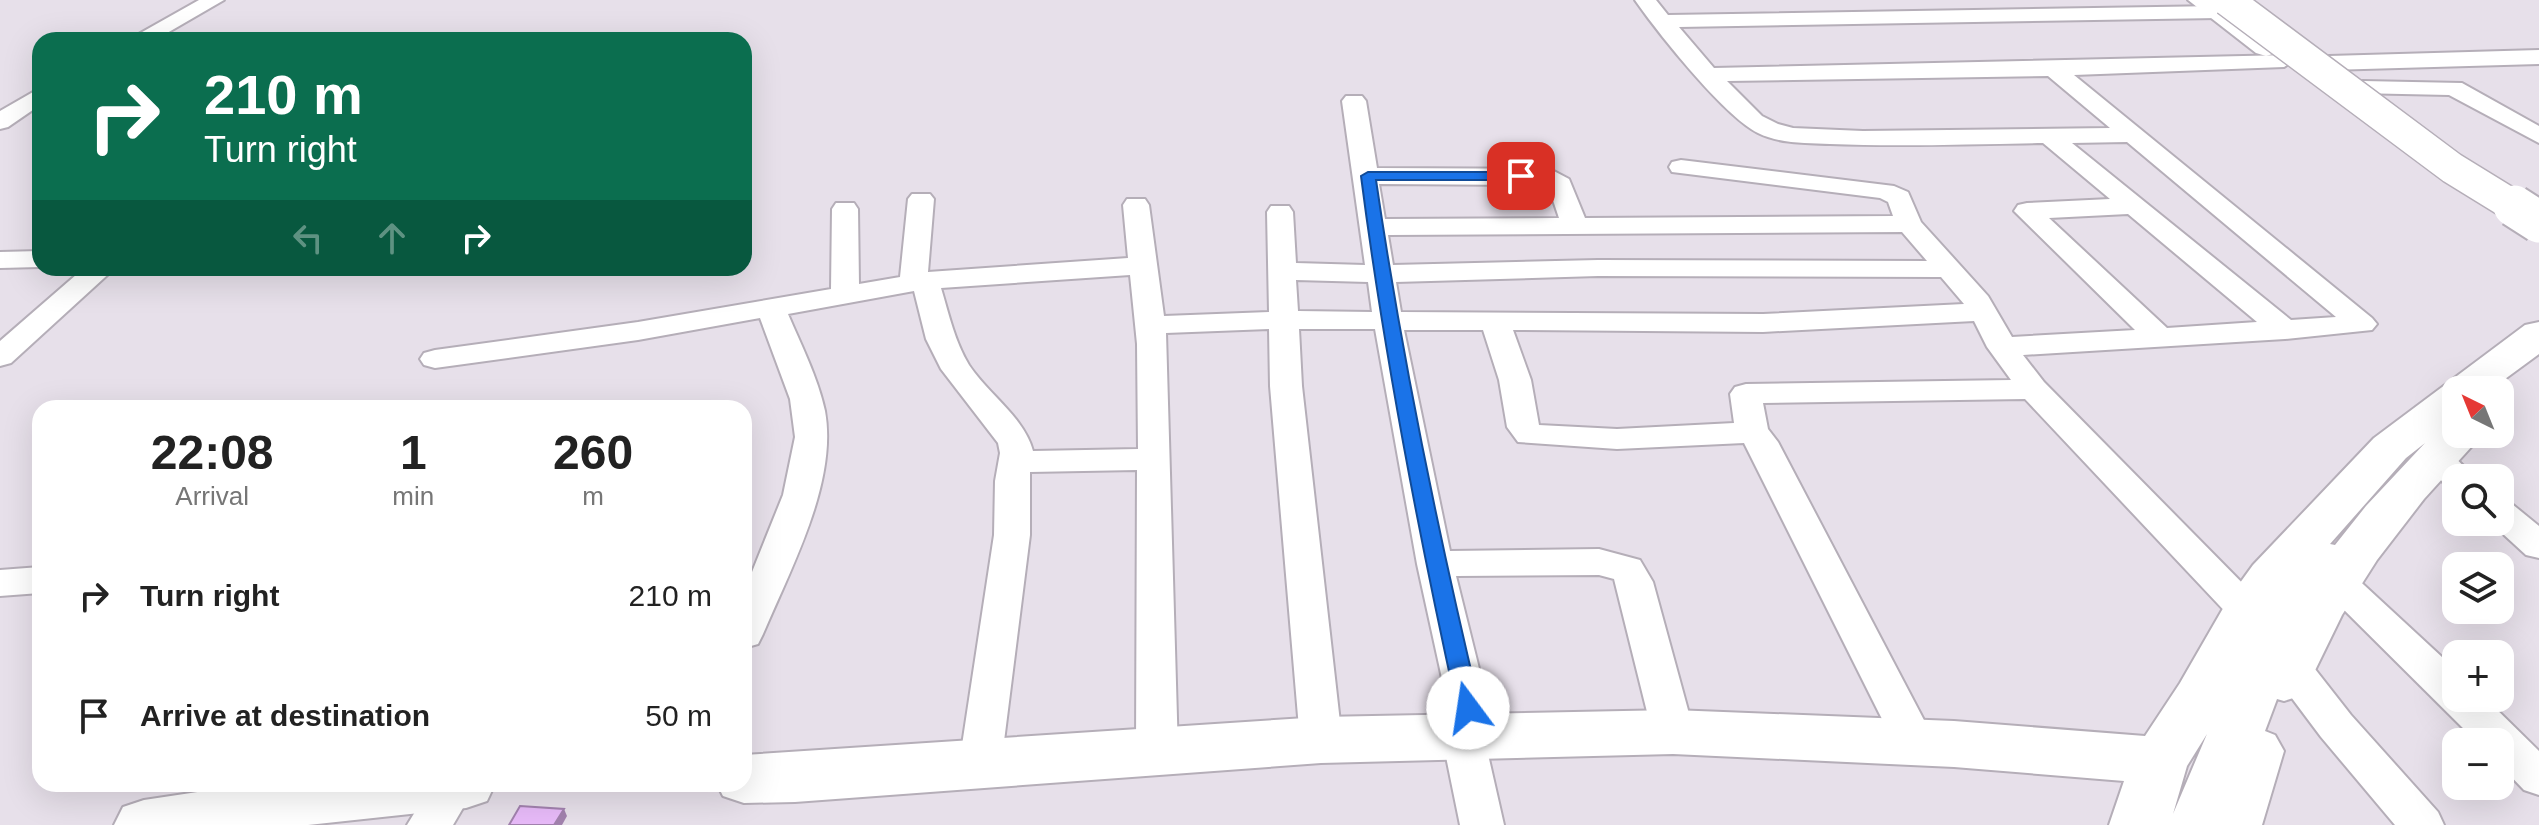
<!DOCTYPE html>
<html lang="en">
<head>
<meta charset="utf-8">
<style>
	:root { --surface:#fff; --page:#f2f2f2; --text:#222; --muted:#767676 }
	body { margin:0; font-family:Arial,sans-serif; background:var(--page); color:var(--text); height:100vh; display:flex; flex-direction:column; font-size:30px; white-space:nowrap }
	* { box-sizing:border-box; margin:0 }
	p { font-size:26px; color:var(--muted) }
	.icon { flex:none; width:44px; height:44px; fill:none; stroke:currentColor; stroke-width:2; stroke-linecap:round; stroke-linejoin:round }
	.map { position:relative; flex:1; overflow:hidden }
	.side { position:absolute; left:32px; top:400px; width:720px; height:392px; display:flex; flex-direction:column; background:var(--surface); border-radius:24px; box-shadow:0 8px 32px #0002 }
	.side>* { flex:none }
	.guide { position:absolute; left:32px; top:32px; width:720px; height:244px; border-radius:24px; box-shadow:0 8px 32px #0002; background:#0b6e4f; color:#fff; overflow:hidden }
	.needle { width:52px; rotate:317deg }
	.tools { position:absolute; left:2442px; top:376px; display:grid; gap:16px }
	.tools a { display:grid; place-items:center; width:72px; height:72px; border-radius:16px; background:var(--surface); box-shadow:0 8px 32px #0002; font-size:40px }
	.pin { position:absolute; display:grid; place-items:center; width:68px; height:68px; color:#fff; margin:-34px; border-radius:16px; box-shadow:0 4px 12px #0006 }
	.me { position:absolute; width:88px; margin:-44px; rotate:346deg; stroke-linejoin:round; filter:drop-shadow(0 0 6px #0008) }
	.turn { display:flex; align-items:center; gap:28px; height:168px; padding:0 40px; font-size:36px }
	.turn .icon { width:104px; height:104px; stroke-width:2.5 }
	.turn b { display:block; font-size:56px; line-height:68px }
	.lanes { display:flex; align-items:center; height:76px; padding:0 40px; background:#0003; justify-content:center; gap:40px; direction:ltr }
	.lanes .off { opacity:.35 }
	.eta { display:flex; justify-content:space-evenly; align-items:center; height:136px; text-align:center }
	.eta b { font-size:48px; font-weight:600; line-height:56px }
	ul { padding:0; list-style:none }
	li { display:flex; align-items:center; gap:24px; height:120px; padding:0 40px }
	li div { flex:1 }
	li b { display:block; font-size:30px }
	li em { font-style:normal }
	.map>svg:first-child { display:block }
	.lines { fill:none; stroke-linecap:round; stroke-linejoin:round }
	.street-casing { stroke:#b5aeb8; stroke-width:4 }
	.secondary-casing { stroke:#b5aeb8; stroke-width:4 }
	.street { fill:#fff; fill-rule:evenodd }
	.secondary { fill:#fff; fill-rule:evenodd }
	.primary-bridge-far1-casing { stroke:#b5aeb8; stroke-width:34; stroke-linecap:butt }
	.primary-bridge-casing { stroke:#b5aeb8; stroke-width:45; stroke-linecap:butt }
	.primary-bridge-far1 { stroke:#fff; stroke-width:31 }
	.primary-bridge { stroke:#fff; stroke-width:41 }
	.shaded-wall { fill:#a282ae }
	.building { fill:#e7baf8; stroke:#a282ae; stroke-width:2 }
	.route { fill:#1a73e8; stroke:#114b97; stroke-width:2 }
</style>
</head>
<body>
<div class="map">
<svg width="2539" height="825" viewBox="0 0 2539 825">
	<rect width="100%" height="100%" fill="#e7e0ea"/>
	<g class="lines">
		<g class="street-casing">
			<path id="street" d="M199,0H224L155,40H128Z
				M1635,0H1656L1668,15L2218,6L2228,12L2218,18L1679,27L1714,68L2292,55L2295,60L2284,67L2074,75L2372,318L2377,324L2372,330L2285,339L2023,355L2044,382L2260,601L2266,611L2260,621L2247,625L2234,621L2025,399L1763,403L1768,429L1778,442L1936,743L1930,755L1915,760L1900,755L1744,443L1617,449L1518,442L1507,427L1499,380L1483,330H1404L1450,551L1599,549L1640,560L1653,582L1694,732L1688,744L1673,748L1658,744L1652,732L1614,579L1599,575L1456,576L1496,737L1487,750L1504,825H1460L1442,737L1452,724L1417,564L1375,329H1299L1302,386L1342,740L1336,752L1321,757L1306,752L1300,740L1270,386L1269,329L1166,333L1178,753L1172,765L1157,770L1142,765L1136,753L1137,470L1030,472V535L1001,765L995,777L980,782L965,777L959,765L994,535L995,481L1000,453L998,443L941,369L926,339L914,291L788,314C801,345 818,378 825,411C838,482 790,570 763,634L758,644L744,648V592L783,495L795,437L790,399L760,318L638,340L435,368L424,365L420,359L424,353L435,350L638,322L831,289L832,209L836,203H854L858,209L859,284L900,277L908,199L912,194H930L934,199L928,272L1128,258L1123,205L1127,199H1145L1149,205L1164,316L1269,312L1267,212L1271,206H1289L1293,212L1296,263L1365,265L1342,101L1346,96H1362L1366,101L1377,168L1550,169L1569,179L1585,218L1893,216L1888,202L1880,198L1672,172L1669,167L1672,162L1681,160L1894,186L1908,192L1921,222L1988,296L2012,337L2135,330L2014,211L2018,205L2027,203L2110,199L2043,143C1972,144 1901,147 1830,144C1807,143 1780,144 1758,133C1724,116 1658,33 1635,0ZM2048,76L2110,128L1863,131L1793,128L1778,124L1762,116L1727,81ZM2127,142L2336,317L2291,320L2072,143ZM1379,184L1544,185L1549,188L1559,218L1385,219ZM2128,214L2257,322L2167,328L2049,218ZM1902,232L1927,261L1598,260L1393,265L1388,235ZM1130,275L1137,344L1138,449L1033,451C1024,417 988,394 969,365C955,342 949,315 941,288ZM1598,276L1941,277L1964,304L1763,314L1401,312L1396,282ZM1296,280L1368,282L1372,312L1298,311ZM1974,321L1987,347L2011,380L1746,384L1735,387L1730,394L1734,423L1617,429L1539,425L1531,380L1513,330L1763,332Z
				M2539,50V64L2329,70L2318,63L2329,56Z
				M2363,81L2462,83L2539,126V143L2449,95L2355,93L2352,88L2355,83Z
				M40,88V105L8,127L0,129V111Z
				M40,251V267L0,268V252Z
				M84,268H115L11,363L0,366V341Z
				M2435,447L2447,450L2476,478H2456V488L2447,486L2418,458L2423,450Z
				M2500,500L2512,504L2539,526V558L2526,555L2490,522H2500Z
				M40,567V593L0,596V570Z
				M2338,569L2351,573L2456,670V698H2485L2539,751V795L2524,790L2500,765V742H2477L2325,591L2320,582L2325,573Z
				M2290,651L2304,655L2351,715L2438,812L2444,825H2395L2321,737L2276,677L2270,666L2276,655Z
				M432,784H477L453,825H407Z"/>
		</g>
		<g class="secondary-casing">
			<path id="secondary" d="M2188,0H2220L2281,47L2276,53L2266,56L2256,53Z
				M2539,322V354L2490,390H2456V418L2450,423L2456,421V434H2483L2424,499L2377,560L2342,615L2303,695L2284,701L2277,699L2265,731L2275,735L2284,751L2262,825H2109L2124,781L1954,767L1673,754L1321,763L795,802L744,803L723,796L717,784H744V755L1321,717L1673,710L1954,721L2145,736L2180,683L2229,598L2253,565L2374,438L2525,325ZM2425,443L2366,506L2335,545L2330,544L2406,458ZM2207,734L2173,814L2187,766Z
				M251,784H495L487,801L466,808L308,825H114L123,807L144,800Z"/>
		</g>
		<use href="#street" class="street"/>
		<use href="#secondary" class="secondary"/>
		<g class="primary-bridge-far1-casing">
			<path id="primary-bridge-far1" d="M2227,0L2452,168L2517,208"/>
		</g>
		<g class="primary-bridge-casing">
			<path id="primary-bridge" d="M2514,206L2539,222"/>
		</g>
		<use href="#primary-bridge-far1" class="primary-bridge-far1"/>
		<use href="#primary-bridge" class="primary-bridge"/>
	</g>
	<path class="shaded-wall" d="M564,809L567,816L562,825H554Z"/>
	<path class="building" d="M520,806L564,809L554,825H509Z"/>
	<path class="route" d="M1368,172H1521L1528,176L1521,180H1376C1402,358 1438,533 1480,708L1477,714L1468,717L1460,714L1457,708C1418,531 1384,355 1361,176Z"/>
</svg>
<div class="tools">
<a><svg class="needle" viewBox="-14 -14 28 28"><path d="M0-13l5 13h-10z" fill="#e53935"/><path d="M0 13l5-13h-10z" fill="#767676"/></svg></a>
<a><svg class="icon" aria-label="search" viewBox="0 0 24 24"><circle cx="10" cy="10" r="6"/><path d="M15 15l6 6"/></svg></a>
<a><svg class="icon" aria-label="layers" viewBox="0 0 24 24"><path d="M12 4l9 5-9 5-9-5zM3 14l9 5 9-5"/></svg></a>
<a>+</a>
<a>−</a>
</div>
<div class="pin" style="left:1521px;top:176px;background:#d93025"><svg class="icon" aria-label="arrive" viewBox="0 0 24 24"><path d="M6 21V4h12l-3 4 3 4H6"/></svg></div>
<svg class="me" style="left:1468px;top:708px" viewBox="-20 -20 40 40"><circle r="19" fill="#fff"/><path d="M0-13L10 11 0 6-10 11z" fill="#1a73e8"/></svg>
<div class="guide">
<div class="turn"><svg class="icon" aria-label="right" viewBox="0 0 24 24"><path d="M7 20v-9h11M14 6l5 5-5 5"/></svg><div><b>210 m</b>Turn right</div></div>
<div class="lanes"><svg class="icon off" aria-label="left" viewBox="0 0 24 24"><path d="M17 20v-9H6M10 6l-5 5 5 5"/></svg><svg class="icon off" aria-label="ahead" viewBox="0 0 24 24"><path d="M12 20V5M6 11l6-6 6 6"/></svg><svg class="icon" aria-label="right" viewBox="0 0 24 24"><path d="M7 20v-9h11M14 6l5 5-5 5"/></svg></div>
</div>
<section class="side">
<div class="eta">
<div><b>22:08</b><p>Arrival</p></div>
<div><b>1</b><p>min</p></div>
<div><b>260</b><p>m</p></div>
</div>
<ul>
<li><svg class="icon" aria-label="right" viewBox="0 0 24 24"><path d="M7 20v-9h11M14 6l5 5-5 5"/></svg><div><b>Turn right</b></div><em>210 m</em></li>
<li><svg class="icon" aria-label="arrive" viewBox="0 0 24 24"><path d="M6 21V4h12l-3 4 3 4H6"/></svg><div><b>Arrive at destination</b></div><em>50 m</em></li>
</ul>
</section>
</div>
</body>
</html>
